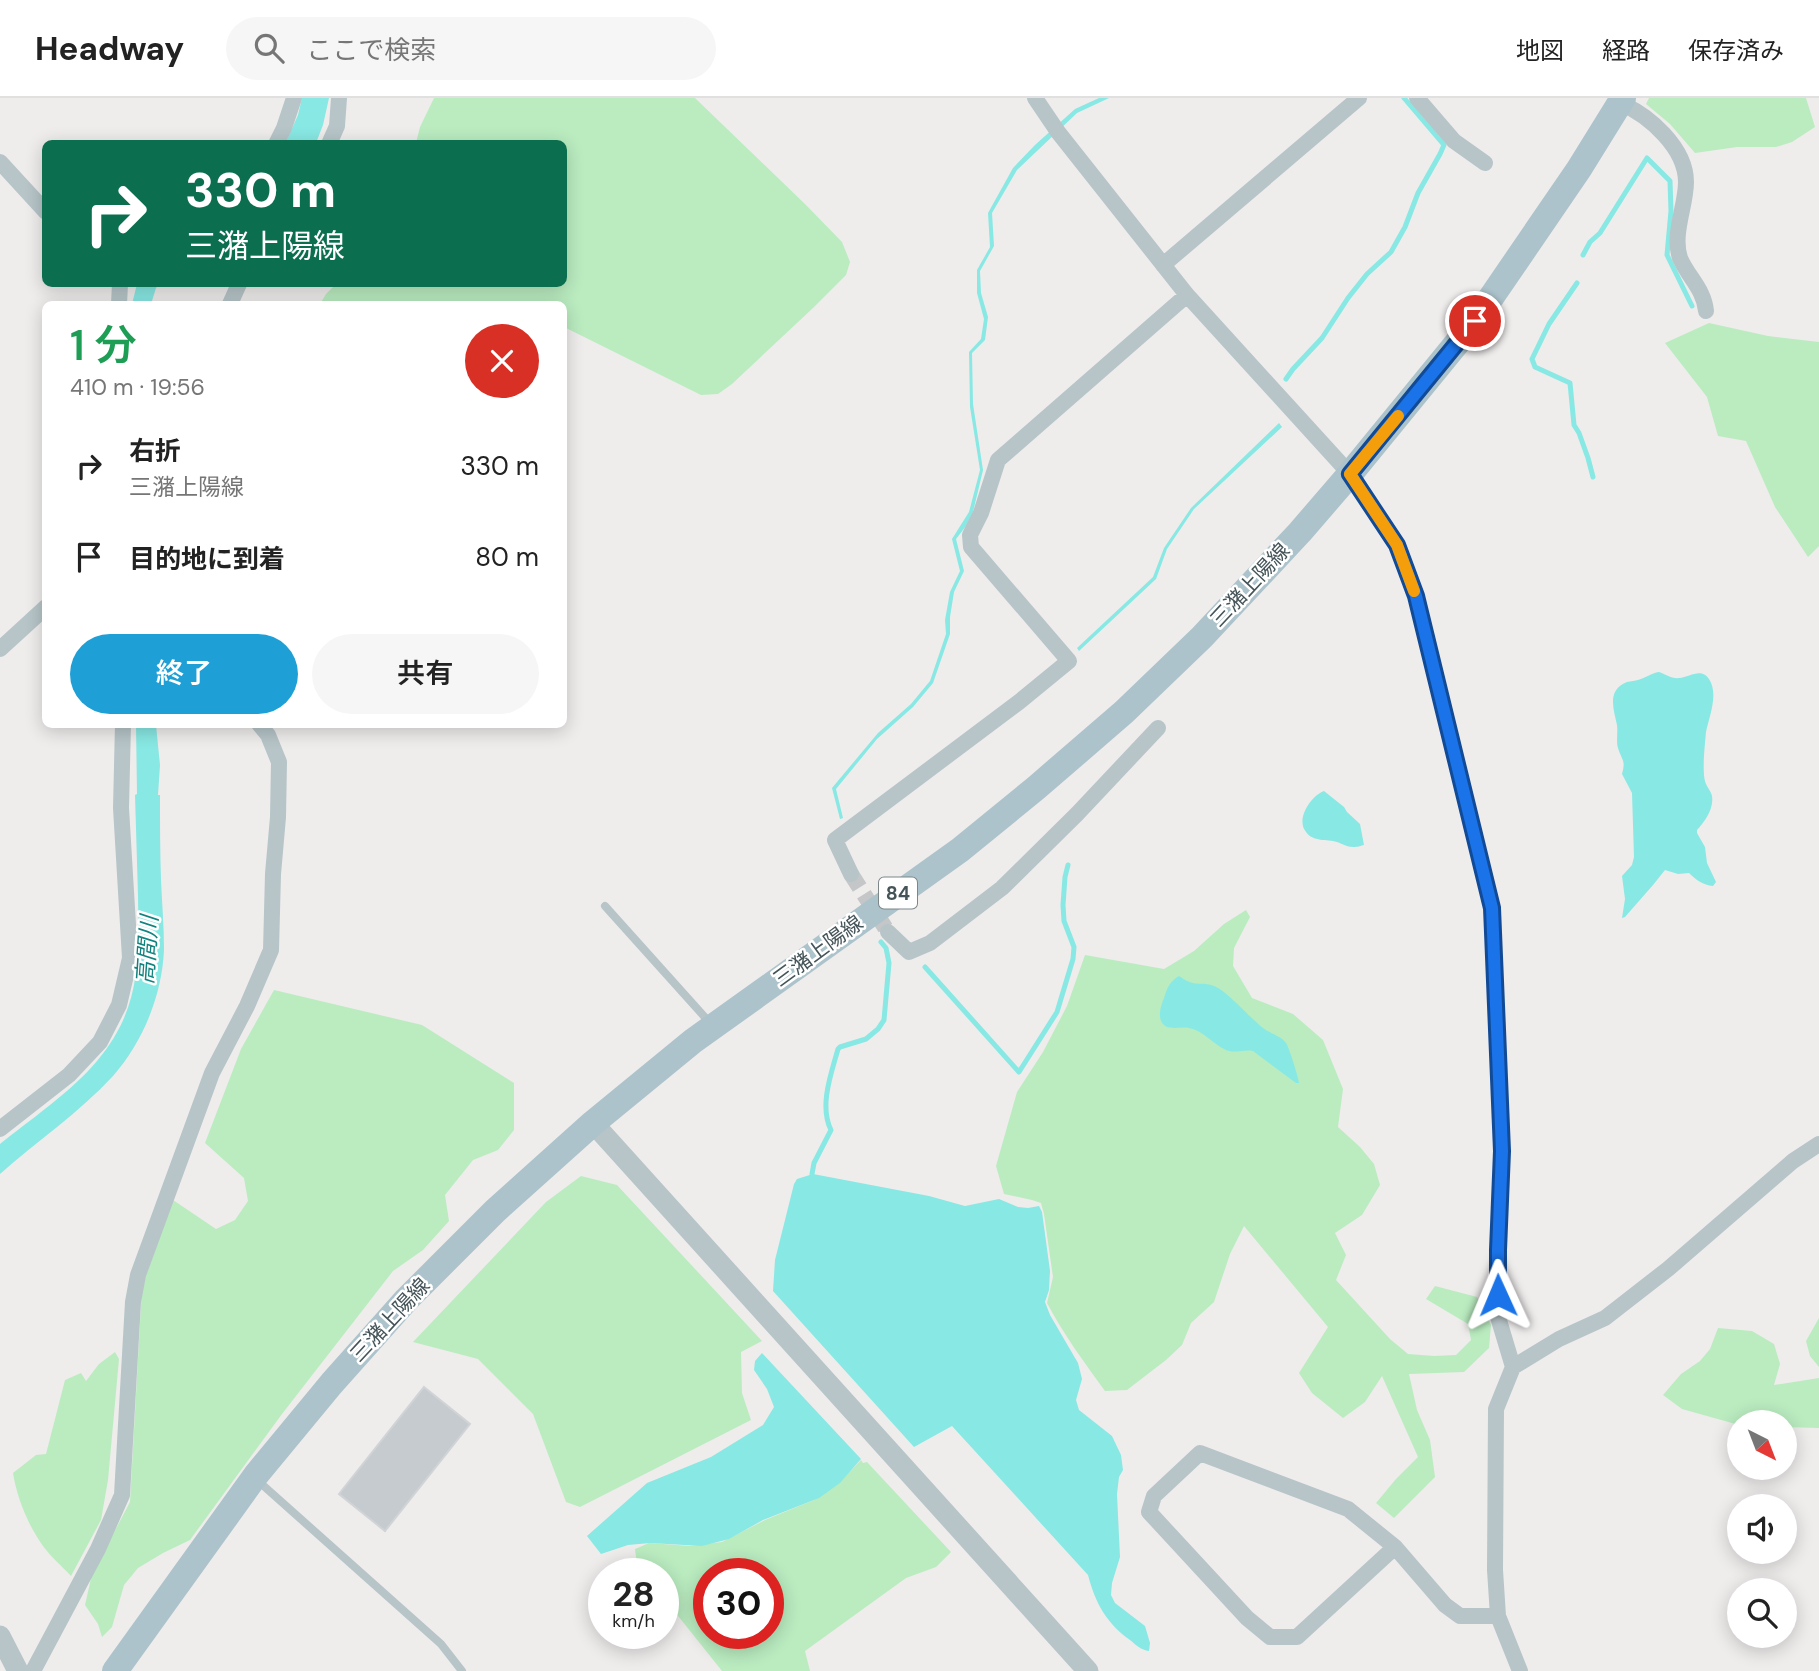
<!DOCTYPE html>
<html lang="ja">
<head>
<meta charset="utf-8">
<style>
	:root { --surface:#fff; --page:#f6f6f6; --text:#222; --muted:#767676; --line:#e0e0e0; --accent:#1e9fd6 }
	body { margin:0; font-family:"DM Sans","Noto Sans JP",sans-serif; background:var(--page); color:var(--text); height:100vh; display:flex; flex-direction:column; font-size:26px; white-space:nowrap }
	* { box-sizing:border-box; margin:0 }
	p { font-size:23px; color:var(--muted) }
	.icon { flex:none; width:38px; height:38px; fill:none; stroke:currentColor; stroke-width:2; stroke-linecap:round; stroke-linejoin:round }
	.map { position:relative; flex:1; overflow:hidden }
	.side { position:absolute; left:42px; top:203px; width:525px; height:427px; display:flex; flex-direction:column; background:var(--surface); border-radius:10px; box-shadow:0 4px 18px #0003 }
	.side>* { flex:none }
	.hud { position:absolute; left:42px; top:42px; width:525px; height:147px; border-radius:10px; box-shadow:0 4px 18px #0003; background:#0b6e4f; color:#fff; overflow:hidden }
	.needle { width:46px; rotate:138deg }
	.fabs { position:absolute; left:1727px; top:1312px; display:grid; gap:14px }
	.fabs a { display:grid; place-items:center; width:70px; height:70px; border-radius:50%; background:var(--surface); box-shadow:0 4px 18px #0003; font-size:35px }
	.speed { position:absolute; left:588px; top:1460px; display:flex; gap:14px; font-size:35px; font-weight:700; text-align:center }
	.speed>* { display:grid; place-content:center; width:91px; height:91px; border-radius:50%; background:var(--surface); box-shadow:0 4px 18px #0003; line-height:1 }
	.speed small { font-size:18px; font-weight:400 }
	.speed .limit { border:10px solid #d22; background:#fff; color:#111 }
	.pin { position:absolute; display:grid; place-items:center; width:60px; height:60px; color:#fff; margin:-30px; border:4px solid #fff; border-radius:50%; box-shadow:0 2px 7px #0007 }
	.me { position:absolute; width:77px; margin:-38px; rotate:359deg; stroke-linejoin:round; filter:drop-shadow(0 0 5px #0008) }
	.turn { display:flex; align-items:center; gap:24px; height:147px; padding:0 28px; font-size:32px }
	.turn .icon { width:91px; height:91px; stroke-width:2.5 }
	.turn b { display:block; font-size:49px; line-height:60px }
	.round { display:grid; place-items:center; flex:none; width:74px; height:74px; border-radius:37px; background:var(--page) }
	.overview { display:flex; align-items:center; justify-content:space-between; height:119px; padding:0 28px }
	h1 { font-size:42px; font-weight:600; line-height:52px; color:#1e9e55 }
	.cta { display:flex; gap:14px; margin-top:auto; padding:14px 28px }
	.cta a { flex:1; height:80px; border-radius:42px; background:var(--accent); color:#fff; font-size:28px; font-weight:600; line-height:80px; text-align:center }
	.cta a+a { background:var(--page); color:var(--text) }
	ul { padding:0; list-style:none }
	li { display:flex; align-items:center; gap:21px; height:91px; padding:0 28px }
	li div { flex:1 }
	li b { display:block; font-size:26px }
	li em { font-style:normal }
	header { display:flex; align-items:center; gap:42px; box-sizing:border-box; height:98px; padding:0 35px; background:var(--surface); border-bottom:2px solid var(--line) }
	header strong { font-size:33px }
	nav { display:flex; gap:38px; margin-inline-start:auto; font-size:24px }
	.search { width:490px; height:63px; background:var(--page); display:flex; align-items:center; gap:18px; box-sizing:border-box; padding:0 24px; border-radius:38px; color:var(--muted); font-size:26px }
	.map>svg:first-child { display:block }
	.green { fill:#baecc0; fill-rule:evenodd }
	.water { fill:#88e8e3 }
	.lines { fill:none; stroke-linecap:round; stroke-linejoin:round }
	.stream { stroke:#88e8e3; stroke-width:5 }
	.building { fill:#c6cbcf; stroke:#d0d4d7; stroke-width:2 }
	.minor-tunnel { stroke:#c4c6c7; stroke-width:16; stroke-dasharray:16 8; stroke-linecap:butt }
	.service { stroke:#b7c5c8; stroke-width:8 }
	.minor { stroke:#b7c5c8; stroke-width:16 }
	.tertiary { stroke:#b7c5c8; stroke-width:21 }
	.primary { stroke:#acc3cb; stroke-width:26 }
	.route-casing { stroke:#114b97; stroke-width:18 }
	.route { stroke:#1a73e8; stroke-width:12 }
	.slow { stroke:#f59e0b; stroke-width:12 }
	.labels { text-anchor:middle; stroke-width:5; stroke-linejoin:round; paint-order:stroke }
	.shield { fill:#fff; stroke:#7d878a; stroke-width:2 }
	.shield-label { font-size:19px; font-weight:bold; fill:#455458 }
	.street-label { font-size:21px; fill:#455458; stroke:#fff }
	.water-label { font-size:23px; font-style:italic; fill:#10837e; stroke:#fff }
</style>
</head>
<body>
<header>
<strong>Headway</strong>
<div class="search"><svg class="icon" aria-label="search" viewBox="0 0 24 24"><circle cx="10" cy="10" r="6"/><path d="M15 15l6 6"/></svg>ここで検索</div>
<nav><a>地図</a><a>経路</a><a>保存済み</a></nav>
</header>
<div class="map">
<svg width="1819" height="1573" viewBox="0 0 1819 1573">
	<rect width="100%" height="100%" fill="#efecec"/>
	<path class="green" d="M434,0H695L806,107L842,144L850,164L846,177L813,210L732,286L718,296L701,297L564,229V206H320L326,196L336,186H564V46L416,45L420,29Z
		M1649,0H1806L1815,29L1792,44L1776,49H1737L1695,55L1670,26L1646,6Z
		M1709,225L1768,238L1819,244V448L1808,459L1775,409L1746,343L1718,338L1707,299L1665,245Z
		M1246,812L1250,819L1234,850L1233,868L1252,900L1293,916L1323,942L1343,991L1338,1029L1360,1049L1374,1066L1380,1087L1362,1117L1335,1135L1346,1157L1336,1182L1390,1241L1408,1256L1434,1258L1456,1257L1471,1242L1468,1226L1426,1201L1435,1188L1477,1199L1491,1227L1489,1250L1464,1274L1409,1276L1417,1312L1430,1342L1435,1379L1394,1420L1376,1405L1396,1381L1418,1359L1382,1278L1365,1304L1343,1320L1312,1295L1299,1275L1328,1229L1244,1128L1230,1156L1214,1204L1191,1225L1182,1247L1166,1262L1127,1292L1105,1293C1084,1264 1064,1237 1047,1205L1053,1179L1044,1116L1041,1105L1032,1102L1004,1096L996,1068L1017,994L1043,954L1067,908L1085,857L1164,871L1194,853L1224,826Z
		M274,892L422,927L514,985V1032L498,1052L473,1062L445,1097L449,1123L423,1152L393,1173L282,1316L190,1442L163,1455L138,1470L124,1487L112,1529L102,1539L98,1526L85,1507L92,1476L130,1404L142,1189L173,1102L216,1131L235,1122L248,1103L244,1080L205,1045L241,951Z
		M581,1078L617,1087L762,1243L741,1254L742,1295L751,1322L580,1409L566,1404L533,1316L478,1261L413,1244L546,1104Z
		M1819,1220V1269L1810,1258L1806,1243Z
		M1718,1230L1752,1233L1774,1246L1780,1266L1774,1287L1819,1280V1330L1785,1329V1325H1740L1739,1327L1682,1311L1663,1297L1681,1276L1700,1263L1710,1251Z
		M115,1254L119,1261L108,1382L101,1422L71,1478C62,1468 51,1459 43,1448C28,1427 17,1400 13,1375L36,1357L46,1356L65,1282L81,1275L86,1283L99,1266Z
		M861,1362L863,1365L867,1364L951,1454L936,1469L906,1480L805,1553L810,1573H722L663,1499V1475H644L637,1466L635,1451L649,1445L690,1448L722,1444L765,1422L814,1402L838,1386ZM709,1475H768V1535H709Z"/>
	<path class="water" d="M302,0H329L323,27L316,45L285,46L298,17Z
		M1099,0H1109L1077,15L1017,72L992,115L994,148L980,173L981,195L988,219L985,242L972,255L973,306L983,372L973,414L966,428L956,441L964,473L954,494L950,519V536L933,585L913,609L877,641L836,691L843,720L840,721L832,690L878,635L911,606L930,583L946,536L945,522L950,494L960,473L952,441L969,414L980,372L970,309L969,254L981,241L984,221L977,195V172L990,149L988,115L1013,70L1035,47L1075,11Z
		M137,186H159L156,190L151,206H132Z
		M1279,325L1282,329L1194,411L1167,451L1156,481L1079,553L1077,550L1153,479L1164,450L1191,410Z
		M1659,574C1665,576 1672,581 1679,580C1690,579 1701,569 1709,581C1719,596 1709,619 1706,634C1705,646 1702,672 1705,683C1706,688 1711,693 1712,698C1714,711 1705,723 1697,732V735L1705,749L1707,765L1716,784L1713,788C1703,787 1696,782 1689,775L1678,776L1665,772L1653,787L1625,819L1622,820L1625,801L1622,778L1632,767L1634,759L1632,695L1622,676C1626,662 1622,663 1618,650C1616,643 1618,635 1617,627C1614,612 1606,592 1627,584C1631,583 1635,583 1638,582C1646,580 1651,575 1659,574Z
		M136,627H156L160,667L158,697H160C160,725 160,754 161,782C162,805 164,829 164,852C162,897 143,944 113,978C80,1014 37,1043 0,1076V1046C31,1021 71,994 97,963C141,911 139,862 138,798C137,764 136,731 135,697L137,696Z
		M1324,693L1344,709L1347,714L1360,726L1364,747C1360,748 1358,749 1353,749C1347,749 1343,746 1337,744C1327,741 1313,744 1306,734C1295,721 1312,697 1324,693Z
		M1179,878C1197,891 1199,882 1214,888C1226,892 1251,921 1263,930C1271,936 1281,938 1286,945C1289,949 1299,981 1299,985H1296L1253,953C1244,951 1235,956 1226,952C1213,946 1204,933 1189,930C1181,928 1169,933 1163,926C1157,919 1161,907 1164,900C1167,890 1170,883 1179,878Z
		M813,1076L929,1098L965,1108L999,1101L1018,1109L1028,1110L1039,1108L1042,1114L1050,1173L1049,1192L1045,1204L1050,1217L1078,1265L1082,1281L1076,1302L1079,1312L1112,1338L1121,1357L1123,1372L1119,1379L1117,1396L1120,1459L1112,1485L1111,1497L1115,1505L1145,1528L1150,1545L1149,1553C1141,1552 1136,1547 1130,1542C1106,1525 1095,1504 1088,1477L952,1328L914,1349L773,1193L775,1162L794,1086L797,1081Z
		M762,1255L861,1361L840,1385L819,1400L763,1422L729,1441L702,1448L650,1445L628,1447L601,1456L587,1438L647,1385L711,1359L763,1327L774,1309L767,1291L754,1272L755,1263Z"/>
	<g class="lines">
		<path class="stream" d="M1583,157L1590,144L1600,135L1647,60L1670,83L1671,113L1667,157L1692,208
			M1577,185L1549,226L1532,261L1535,269L1570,285L1574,327L1579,335L1588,360L1593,379
			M1286,281L1293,271L1322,240L1348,200L1367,176L1391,154L1405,129L1418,95L1440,56L1444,47L1404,0
			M925,869L1019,974L1057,914L1073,861L1074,849L1064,823L1063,807L1065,779L1068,767
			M812,1076L814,1065L831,1032C819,1008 831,976 838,951L840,949L866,941L878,931L884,922L889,865L886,850L881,844"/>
	</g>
	<path class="building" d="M424,1289L470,1326L385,1433L339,1396Z"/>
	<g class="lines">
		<path class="minor-tunnel" d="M851,776L888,834"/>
		<path class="service" d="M605,808L711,926
			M257,1382L441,1546L462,1573"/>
		<path class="minor" d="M1035,0L1058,34L1187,197L1350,376L1397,447L1416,498L1492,810L1502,1053L1498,1152V1219L1513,1269
			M1417,0L1454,43L1485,65
			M1620,5C1649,17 1686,50 1686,84C1686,108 1672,136 1680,160C1688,179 1704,191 1706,213
			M276,46L284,30L294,0
			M329,46L337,28L339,0
			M0,64L46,114
			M1163,167L1359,0
			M119,206L120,186
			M230,206L239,186
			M0,551L46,509
			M851,776L835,742L1019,604L1069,563L971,449L970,437L981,415L998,362L1187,197
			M888,834L909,854L930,845L1002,790L1077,716L1158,630
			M0,1031L69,977L100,944L119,907L130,860L121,710L123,626
			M1395,1449L1297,1539H1270L1247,1520L1149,1414L1154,1398L1200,1355L1348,1411L1395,1449L1445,1507L1460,1518H1498
			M33,1573L98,1451L122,1397L133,1204L138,1177L212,975L247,908L271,852L273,776L278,719L279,664L268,637L259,626
			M1520,1573L1498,1518L1495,1472L1496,1311L1513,1269L1559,1241L1605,1220L1668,1171L1793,1063L1819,1046"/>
		<path class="tertiary" d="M593,1025L1088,1573
			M0,1538L18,1573"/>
		<path class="primary" d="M115,1573L256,1377L332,1285L406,1202L495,1113L593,1025L693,943L960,752L1036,690L1124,614L1202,539L1300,434L1350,376L1475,223L1579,71L1623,0"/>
	</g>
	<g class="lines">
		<g class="route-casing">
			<path id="route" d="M1475,223L1350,376L1397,447L1416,498L1492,810L1502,1053L1498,1152V1197"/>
		</g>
		<use href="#route" class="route"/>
		<path class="slow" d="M1398,318L1350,376L1397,447L1414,493"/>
	</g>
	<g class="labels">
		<rect class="shield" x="879" y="779.5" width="38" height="31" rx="5"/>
		<g class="shield-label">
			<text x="898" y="802">84</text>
		</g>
		<g class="street-label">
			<text transform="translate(1250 487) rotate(-47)" y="7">三潴上陽線</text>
			<text transform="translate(818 853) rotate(-36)" y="7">三潴上陽線</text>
			<text transform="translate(390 1222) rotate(-47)" y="7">三潴上陽線</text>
		</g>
		<g class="water-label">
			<text transform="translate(147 852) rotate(-86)" y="8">高間川</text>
		</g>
	</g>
</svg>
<div class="fabs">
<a><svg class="needle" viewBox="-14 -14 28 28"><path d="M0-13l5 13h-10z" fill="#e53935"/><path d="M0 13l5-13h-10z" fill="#767676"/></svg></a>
<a><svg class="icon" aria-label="sound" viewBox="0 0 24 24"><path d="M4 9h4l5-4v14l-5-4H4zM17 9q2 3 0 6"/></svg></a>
<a><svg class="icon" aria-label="search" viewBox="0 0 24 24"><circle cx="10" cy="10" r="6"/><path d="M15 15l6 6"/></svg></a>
</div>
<div class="speed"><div>28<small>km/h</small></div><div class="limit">30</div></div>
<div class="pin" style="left:1475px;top:223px;background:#d93025"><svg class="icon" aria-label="arrive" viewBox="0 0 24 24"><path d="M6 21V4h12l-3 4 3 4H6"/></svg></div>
<svg class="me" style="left:1498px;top:1197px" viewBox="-20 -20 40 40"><path d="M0-17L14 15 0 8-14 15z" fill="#1a73e8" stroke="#fff" stroke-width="4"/></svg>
<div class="hud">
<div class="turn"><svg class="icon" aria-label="right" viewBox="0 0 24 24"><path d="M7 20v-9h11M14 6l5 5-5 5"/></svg><div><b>330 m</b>三潴上陽線</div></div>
</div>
<section class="side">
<div class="overview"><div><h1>1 分</h1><p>410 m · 19:56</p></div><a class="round" style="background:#d93025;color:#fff"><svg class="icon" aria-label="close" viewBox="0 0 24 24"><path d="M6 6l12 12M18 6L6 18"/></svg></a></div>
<ul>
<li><svg class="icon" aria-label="right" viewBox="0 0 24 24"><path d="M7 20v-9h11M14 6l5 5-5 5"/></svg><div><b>右折</b><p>三潴上陽線</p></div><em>330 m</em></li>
<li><svg class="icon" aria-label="arrive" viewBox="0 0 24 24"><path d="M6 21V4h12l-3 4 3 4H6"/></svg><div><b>目的地に到着</b></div><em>80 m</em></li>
</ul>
<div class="cta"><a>終了</a><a>共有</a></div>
</section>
</div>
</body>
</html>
